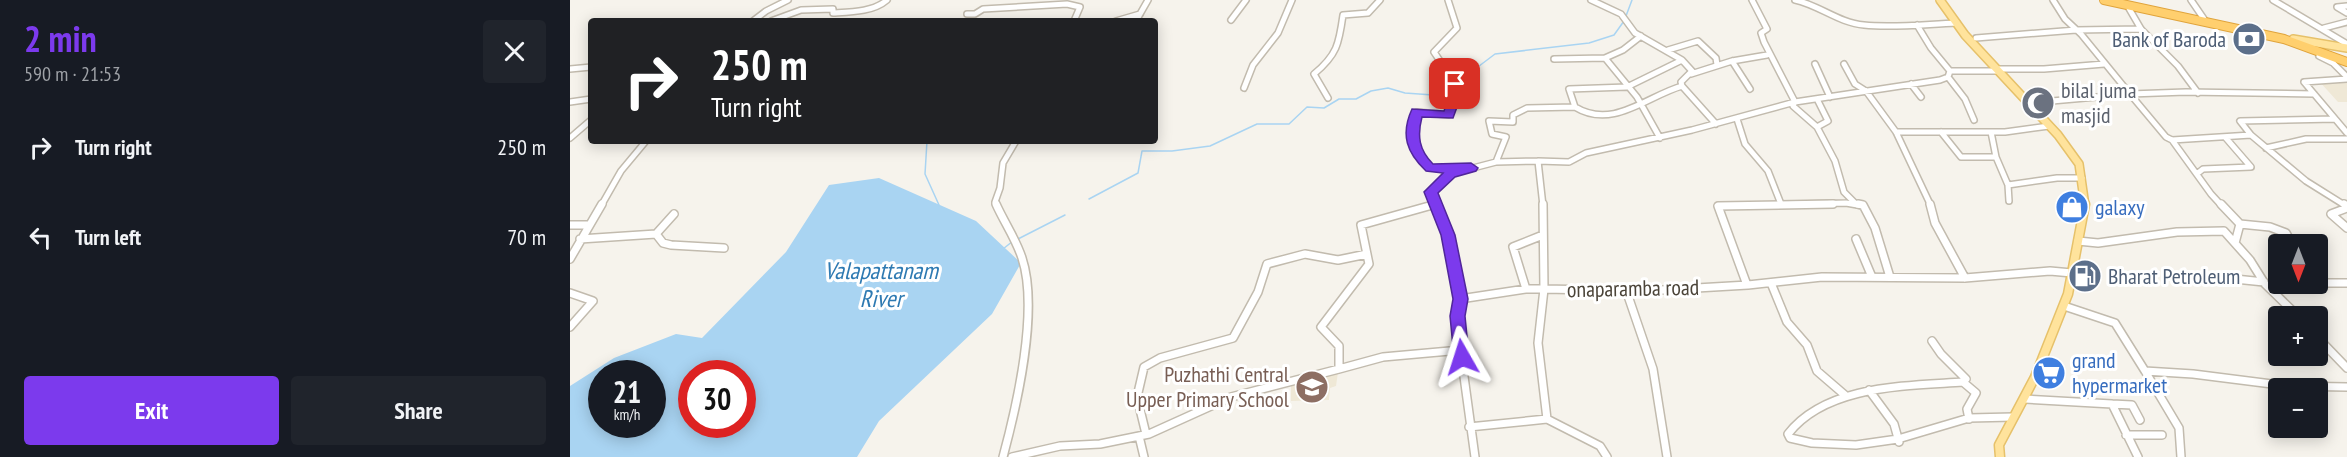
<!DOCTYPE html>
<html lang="en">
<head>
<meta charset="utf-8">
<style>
	:root { --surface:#171b24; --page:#20242c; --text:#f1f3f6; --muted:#9ea1a6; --accent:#7c3aed }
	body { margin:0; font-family:"PT Sans Narrow",sans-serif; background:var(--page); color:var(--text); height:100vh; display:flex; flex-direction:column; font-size:22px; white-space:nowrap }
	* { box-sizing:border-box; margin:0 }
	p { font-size:20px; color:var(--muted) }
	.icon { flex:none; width:33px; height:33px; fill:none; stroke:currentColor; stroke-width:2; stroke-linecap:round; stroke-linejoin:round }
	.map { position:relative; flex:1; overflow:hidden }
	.sheet { display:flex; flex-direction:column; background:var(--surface); width:570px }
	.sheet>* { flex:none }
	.guide { position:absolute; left:18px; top:18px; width:570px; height:126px; border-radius:6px; box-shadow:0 3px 15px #0003; background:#202124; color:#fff; overflow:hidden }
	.needle { width:39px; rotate:180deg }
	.fabs { position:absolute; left:1698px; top:234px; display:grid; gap:12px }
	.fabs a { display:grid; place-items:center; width:60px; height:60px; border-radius:6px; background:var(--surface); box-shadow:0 3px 15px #0003; font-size:30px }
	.speed { position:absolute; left:18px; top:360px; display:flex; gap:12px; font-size:30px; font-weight:700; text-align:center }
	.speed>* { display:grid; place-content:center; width:78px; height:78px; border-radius:50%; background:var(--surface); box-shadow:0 3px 15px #0003; line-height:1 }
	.speed small { font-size:15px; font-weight:400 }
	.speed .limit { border:9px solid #d22; background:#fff; color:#111 }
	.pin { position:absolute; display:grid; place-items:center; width:51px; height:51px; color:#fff; margin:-26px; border-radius:12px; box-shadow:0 3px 9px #0006 }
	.me { position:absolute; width:66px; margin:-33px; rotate:354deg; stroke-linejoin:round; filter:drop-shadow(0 0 4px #0008) }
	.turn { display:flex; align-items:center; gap:21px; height:126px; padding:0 24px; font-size:27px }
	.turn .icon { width:78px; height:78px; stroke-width:2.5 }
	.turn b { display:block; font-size:42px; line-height:51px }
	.round { display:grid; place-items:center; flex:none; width:63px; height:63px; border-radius:6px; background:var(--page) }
	.overview { display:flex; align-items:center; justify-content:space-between; height:102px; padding:0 24px }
	h1 { font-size:36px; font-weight:700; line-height:45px; color:var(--accent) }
	.action { display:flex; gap:12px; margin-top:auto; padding:12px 24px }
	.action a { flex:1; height:69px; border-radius:6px; background:var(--accent); color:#fff; font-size:24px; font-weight:700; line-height:69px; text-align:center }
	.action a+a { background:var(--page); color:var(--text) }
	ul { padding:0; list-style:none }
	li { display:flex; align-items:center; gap:18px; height:90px; padding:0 24px }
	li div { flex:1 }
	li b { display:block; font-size:22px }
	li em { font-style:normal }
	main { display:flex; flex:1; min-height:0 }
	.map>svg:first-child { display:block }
	.education { fill:#efe8d6 }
	.water { fill:#a9d4f2; fill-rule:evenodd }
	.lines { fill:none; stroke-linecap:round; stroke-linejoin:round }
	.stream { stroke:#a9d4f2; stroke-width:1.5 }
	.minor-far1-casing { stroke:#c2bbae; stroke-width:8 }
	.minor-casing { stroke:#c2bbae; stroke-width:10 }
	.major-far1-casing { stroke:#e6c16a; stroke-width:10 }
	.major-casing { stroke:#e6c16a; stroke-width:11 }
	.highway-casing { stroke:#e0a43c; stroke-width:10 }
	.minor-far1 { stroke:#fff; stroke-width:5 }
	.minor { stroke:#fff; stroke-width:7 }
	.major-far1 { stroke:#ffe39c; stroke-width:7 }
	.major { stroke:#ffe39c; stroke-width:8 }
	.highway { stroke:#ffcf6e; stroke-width:8 }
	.route { fill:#7c3aed; stroke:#51269a; stroke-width:1.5 }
	.labels { text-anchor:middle; stroke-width:6; stroke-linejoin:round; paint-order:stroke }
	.service-label { font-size:22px; fill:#4e5e75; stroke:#fff; text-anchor:end }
	.worship-label { font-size:22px; fill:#5b616d; stroke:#fff; text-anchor:start }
	.shop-label { font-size:22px; fill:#366cbe; stroke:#fff; text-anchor:start }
	.street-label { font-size:22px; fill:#4b4439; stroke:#fff }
	.education-label { font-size:22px; fill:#785e54; stroke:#fff; text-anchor:end }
	.water-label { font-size:24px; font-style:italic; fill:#2e7ab2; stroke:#fff }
</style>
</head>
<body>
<main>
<section class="sheet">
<div class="overview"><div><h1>2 min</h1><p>590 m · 21:53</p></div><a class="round"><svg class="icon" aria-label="close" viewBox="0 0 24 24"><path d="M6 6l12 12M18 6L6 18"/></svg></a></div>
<ul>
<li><svg class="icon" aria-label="right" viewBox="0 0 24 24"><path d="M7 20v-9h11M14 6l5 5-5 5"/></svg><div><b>Turn right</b></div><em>250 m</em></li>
<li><svg class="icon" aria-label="left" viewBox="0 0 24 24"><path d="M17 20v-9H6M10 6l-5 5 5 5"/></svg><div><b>Turn left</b></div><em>70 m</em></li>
</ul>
<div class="action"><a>Exit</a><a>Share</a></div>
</section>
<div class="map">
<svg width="1777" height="457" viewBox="0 0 1777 457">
	<rect width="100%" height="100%" fill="#f6f3ec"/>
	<path class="education" d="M1748,80H1777V102H1768Z
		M768,372L766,386L760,388L759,400L721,401V384Z"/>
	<path class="water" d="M309,178L406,221L451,263L422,314L309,421L287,457H0V386L44,358L106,334L132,338L216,252L259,185ZM32,374H82V424H32ZM122,374H172V424H122Z"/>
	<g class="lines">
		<path class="stream" d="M1056,16L1062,0
			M888,82L925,54L1019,43L1044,35L1054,21
			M357,141L355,174L369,205
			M519,199L568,173L572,151H602L640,146L687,124H719L737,107L754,108L769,99H786L801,91L818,88L835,93L863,95L884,85
			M448,239L495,215
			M433,249L443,241"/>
		<g class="minor-far1-casing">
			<path id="minor-far1" d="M878,0L887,28L864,52L888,88L879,115L847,112C841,135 843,150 860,168H891
				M1182,0L1197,29L1191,33L1194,42L1225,102L1223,106L1247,127L1258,121L1247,99
				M1225,0C1249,5 1269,23 1294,25C1324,28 1357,24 1387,23
				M1483,0L1495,19L1511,34L1560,94L1616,92L1744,94
				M1621,0L1634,19
				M1703,0L1777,44
				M1557,5L1571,29L1608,66L1628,93
				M1777,6L1767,7L1777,13
				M397,14H405L413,9L497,4L510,7L504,21
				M661,20L676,0
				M183,21L196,11L218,0
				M201,21L231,10L263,9V13C281,12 303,12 317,0
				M546,21L570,14
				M566,21L578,0
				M1347,25L1361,48L1380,71
				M1754,28L1777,22
				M1071,36L1053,50L1035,58L1067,97L1090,138
				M1406,38L1506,30L1571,29
				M1098,50L1128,41L1146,58L1147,65
				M1749,56L1763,63L1777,77
				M984,59L1035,58
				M1112,60L1122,71L1111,82L1112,86L1146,124
				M1162,61L1180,89
				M1245,64L1260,97
				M1274,64L1285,84L1296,91L1326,132L1361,206
				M0,69L21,67
				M1426,69H1474L1534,64
				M1121,74L1162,61L1197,55
				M1378,77L1395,99L1404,120
				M1777,79L1734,82L1777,133
				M1341,84L1351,97
				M674,88L683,65L708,33L722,0
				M758,98L744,74C767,55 769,44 773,15L798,13L810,0
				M0,102L21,99
				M1456,102L1467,99L1482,101L1560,94L1596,137L1602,140L1681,135L1736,181L1776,206
				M1005,107C1043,130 1077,96 1112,86
				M1167,119L1175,144L1198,171L1211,204
				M1247,127L1265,161L1274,192L1285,203
				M1326,132H1435L1479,126
				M1371,132L1391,157H1426L1421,132
				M1681,135L1670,121L1765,119
				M0,138L21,120
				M1602,140L1641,194L1652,206
				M1696,148L1736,139H1777
				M1426,157L1438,185
				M926,162L968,161
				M1628,173L1633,169L1681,167L1655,137
				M1439,201L1438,185L1487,178H1512
				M31,206L51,171L76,141
				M427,206L425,202L430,188L433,163L446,141
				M861,206L866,204L861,192L880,174L926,162L936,137L922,134L919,121L943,122V115L957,108L1005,107L999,89L1057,87L1112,60L1065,33L1051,14L1021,0
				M973,206L968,161L999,162L1016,153L1122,130L1225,102L1370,80L1378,77L1380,71H1427
				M1155,206L1276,203L1293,206"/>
		</g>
		<g class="minor-casing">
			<path id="minor" d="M426,204C434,222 446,239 452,258C469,309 447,405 433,457
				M866,204L878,235L890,299L889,340L905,457
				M973,204L974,289L1075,291L1178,285L1252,277L1395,278L1480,271L1502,273
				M1288,204L1293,205L1305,228L1320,277
				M1360,204L1365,223L1395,278
				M1651,204L1670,224
				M1774,204L1777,206
				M1777,208L1761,214L1777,228
				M0,225H18
				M86,234L93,243L101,245L154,248
				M10,239L86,234L104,214
				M1286,239L1302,277
				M1508,241L1528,243L1607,232L1654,231L1680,260L1695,284L1728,316
				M1665,243L1670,224L1700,227L1716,233L1722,244
				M0,259L32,204
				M1665,279L1694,282
				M1201,283L1217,322L1237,345L1247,371L1276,396
				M1748,283H1777
				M1177,285L1148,206L1263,204
				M956,289L943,247L973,235
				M1056,290L1083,369L1097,457
				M0,293L23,301L0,327
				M890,299L956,289H974L968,343L977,419
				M1494,306L1545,323L1575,371
				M1748,338L1777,368
				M1362,341L1371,354L1396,379L1393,382C1336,386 1256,385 1218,434L1220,438L1242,443L1286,445L1328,439L1399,418L1443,417
				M769,369L813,357L891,350
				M1393,382L1406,393L1397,409L1399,419
				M1299,390L1324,424L1329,442
				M1455,399L1542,404L1568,457
				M1542,404L1562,405L1570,420
				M899,427L977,419L1030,446L1037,457
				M576,434L567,397L574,367L590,358L663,338L688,292L697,264L735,254L768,260L797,254
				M1556,435H1592
				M569,436L574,457
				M442,457L490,446L530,444L579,434L661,397L769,369V346L751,327L799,264L791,225L866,204
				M1611,457L1609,428L1575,371L1623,374L1718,386L1777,387"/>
		</g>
		<g class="major-far1-casing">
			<path id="major-far1" d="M1370,0L1395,35L1488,135L1509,164L1515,206
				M1723,39L1777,48"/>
		</g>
		<g class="major-casing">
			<path id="major" d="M1430,457L1429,445L1465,377L1498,294L1515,204"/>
		</g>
		<g class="highway-casing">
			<path id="highway" d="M1534,0L1714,39L1777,62"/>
		</g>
		<use href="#minor-far1" class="minor-far1"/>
		<use href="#minor" class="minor"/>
		<use href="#major-far1" class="major-far1"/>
		<use href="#major" class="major"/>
		<use href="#highway" class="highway"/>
	</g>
	<path class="route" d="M885,80L889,81L894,88L883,118L852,117C847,136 849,150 863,164L901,163L908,168L906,171L885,177L868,193L885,235L898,299L895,316L899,357L897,362L892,364L886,362L884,357L880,316L883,299L871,235L854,192L873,173L856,171C837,153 830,135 842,109L874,111L882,88L879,84Z"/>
	<defs>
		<g id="bank-disc" transform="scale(1.725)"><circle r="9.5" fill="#5c6f8a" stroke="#fff"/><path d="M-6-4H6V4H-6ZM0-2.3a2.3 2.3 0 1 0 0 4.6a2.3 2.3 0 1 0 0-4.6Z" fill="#fff"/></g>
		<g id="mosque-disc" transform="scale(1.725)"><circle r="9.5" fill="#6b7280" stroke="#fff"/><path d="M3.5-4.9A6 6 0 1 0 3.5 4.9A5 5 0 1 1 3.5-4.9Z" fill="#fff"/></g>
		<g id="shop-disc" transform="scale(1.725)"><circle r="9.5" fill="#3f7fe0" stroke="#fff"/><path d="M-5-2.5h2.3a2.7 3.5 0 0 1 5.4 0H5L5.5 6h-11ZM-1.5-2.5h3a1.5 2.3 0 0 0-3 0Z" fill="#fff"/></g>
		<g id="fuel-disc" transform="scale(1.725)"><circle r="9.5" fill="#5c6f8a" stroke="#fff"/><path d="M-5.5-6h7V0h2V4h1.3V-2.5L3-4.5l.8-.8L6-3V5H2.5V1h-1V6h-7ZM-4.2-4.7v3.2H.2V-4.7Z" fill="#fff"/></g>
		<g id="supermarket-disc" transform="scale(1.725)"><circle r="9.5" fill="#3f7fe0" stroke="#fff"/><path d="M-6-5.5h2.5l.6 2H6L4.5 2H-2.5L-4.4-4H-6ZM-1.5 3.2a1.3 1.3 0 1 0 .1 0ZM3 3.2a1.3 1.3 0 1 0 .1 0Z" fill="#fff"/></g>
		<g id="school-disc" transform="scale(1.725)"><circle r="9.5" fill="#8d6e63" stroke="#fff"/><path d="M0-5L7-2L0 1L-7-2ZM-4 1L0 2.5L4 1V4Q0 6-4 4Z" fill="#fff"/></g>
	</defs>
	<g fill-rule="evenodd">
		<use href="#bank-disc" x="1679" y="39"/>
		<use href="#mosque-disc" x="1468" y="103"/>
		<use href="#shop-disc" x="1502" y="207"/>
		<use href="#fuel-disc" x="1515" y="276"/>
		<use href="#supermarket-disc" x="1479" y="373"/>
		<use href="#school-disc" x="742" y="387"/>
	</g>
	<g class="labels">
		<g class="service-label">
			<text x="1656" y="47">Bank of Baroda</text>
			<text x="1538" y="284" text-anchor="start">Bharat Petroleum</text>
		</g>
		<g class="worship-label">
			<text x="1491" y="98">bilal juma<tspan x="1491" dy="25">masjid</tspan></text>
		</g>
		<g class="shop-label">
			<text x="1525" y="215">galaxy</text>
			<text x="1502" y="368">grand<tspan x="1502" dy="25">hypermarket</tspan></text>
		</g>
		<g class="street-label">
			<text transform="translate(1063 288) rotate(-1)" y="8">onaparamba road</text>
		</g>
		<g class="education-label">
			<text x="719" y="382">Puzhathi Central<tspan x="719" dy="25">Upper Primary School</tspan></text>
		</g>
		<g class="water-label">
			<text x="311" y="279">Valapattanam<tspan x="311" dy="28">River</tspan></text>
		</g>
	</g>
</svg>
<div class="fabs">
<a><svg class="needle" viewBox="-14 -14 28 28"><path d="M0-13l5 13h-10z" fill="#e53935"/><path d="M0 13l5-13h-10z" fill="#9ea1a6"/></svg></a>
<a>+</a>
<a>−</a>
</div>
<div class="speed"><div>21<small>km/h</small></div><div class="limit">30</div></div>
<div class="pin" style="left:885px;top:84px;background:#d93025"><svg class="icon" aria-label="arrive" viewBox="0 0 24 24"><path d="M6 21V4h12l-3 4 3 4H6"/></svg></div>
<svg class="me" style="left:892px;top:357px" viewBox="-20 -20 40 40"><path d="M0-17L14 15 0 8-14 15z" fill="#7c3aed" stroke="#fff" stroke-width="4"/></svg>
<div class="guide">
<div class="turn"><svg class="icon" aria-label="right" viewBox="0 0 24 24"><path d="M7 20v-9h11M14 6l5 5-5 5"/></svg><div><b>250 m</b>Turn right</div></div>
</div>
</div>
</main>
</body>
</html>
